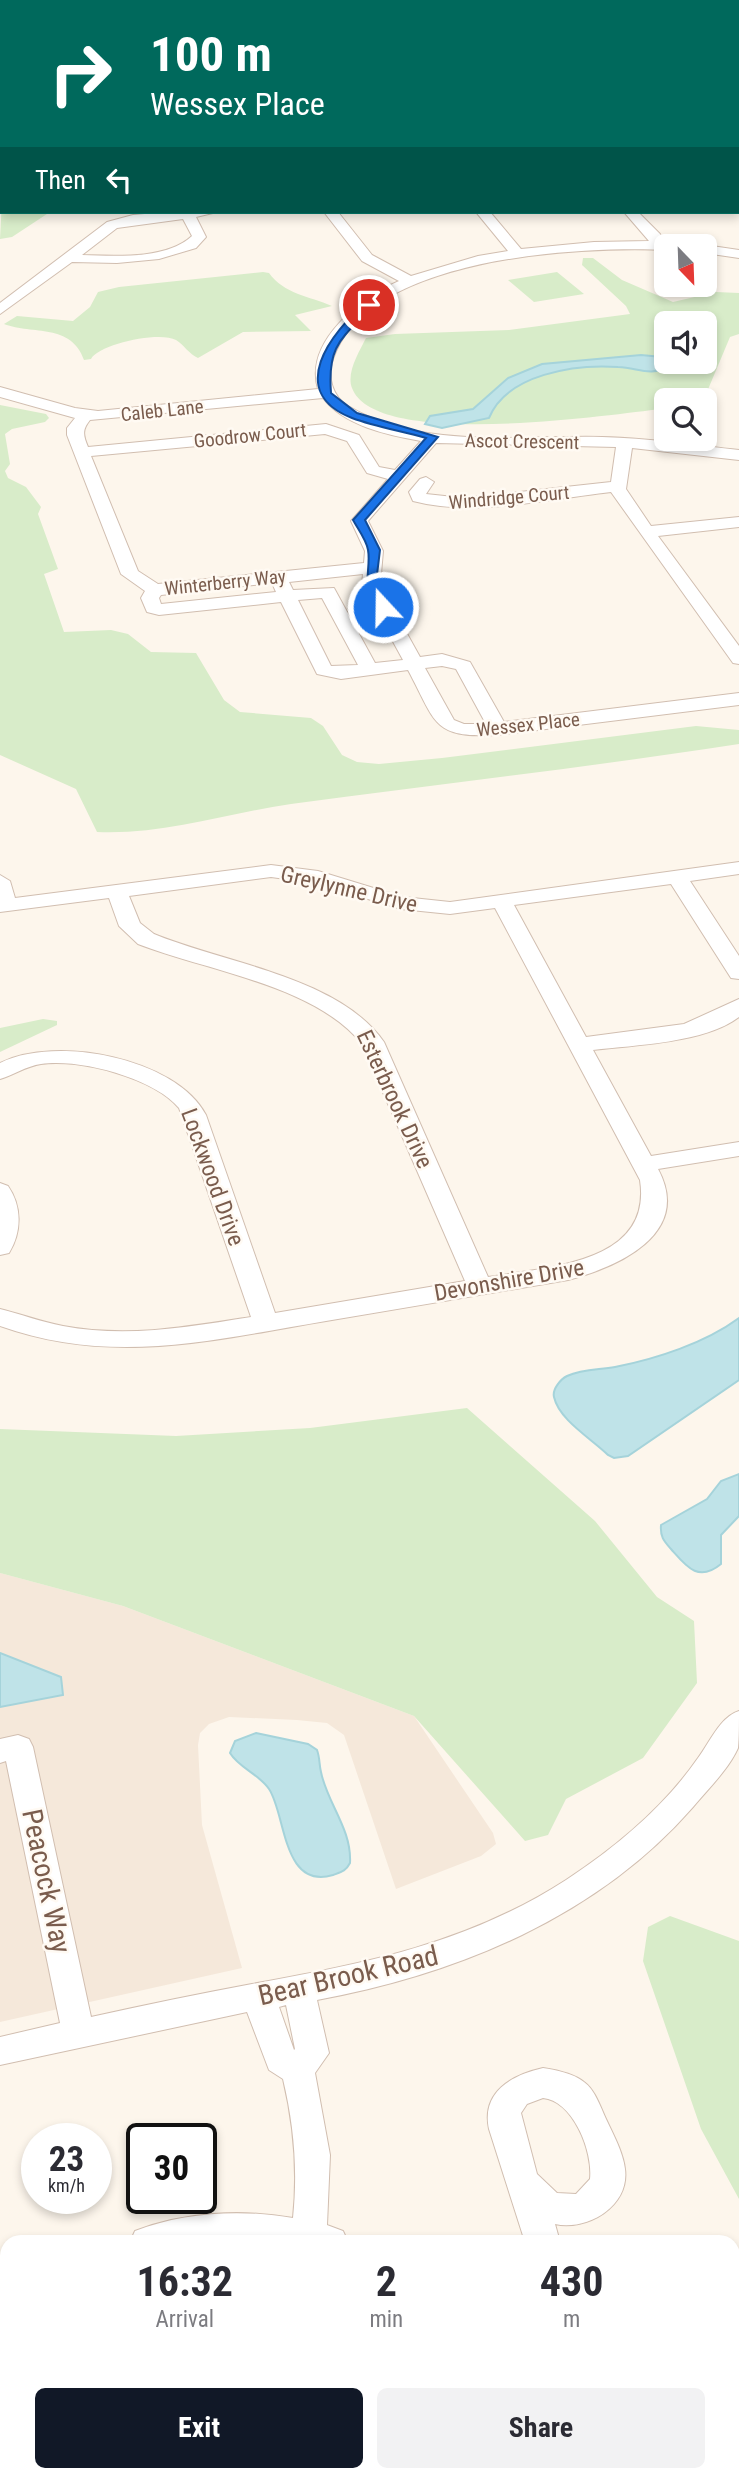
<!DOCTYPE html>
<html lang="en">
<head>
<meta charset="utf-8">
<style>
	:root { --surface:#fff; --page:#f2f2f3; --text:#2b2b33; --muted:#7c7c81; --accent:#111827 }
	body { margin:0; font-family:"Roboto Condensed",sans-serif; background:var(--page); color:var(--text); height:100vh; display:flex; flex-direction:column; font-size:26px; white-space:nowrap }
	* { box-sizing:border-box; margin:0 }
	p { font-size:23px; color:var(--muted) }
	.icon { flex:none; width:38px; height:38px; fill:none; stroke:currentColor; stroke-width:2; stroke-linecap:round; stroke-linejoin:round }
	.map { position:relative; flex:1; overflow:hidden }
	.drawer { position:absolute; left:0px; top:2235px; width:740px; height:247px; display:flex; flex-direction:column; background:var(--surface); border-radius:21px 21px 0 0; box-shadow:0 4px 10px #0003 }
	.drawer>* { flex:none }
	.banner { position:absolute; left:0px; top:0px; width:740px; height:214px; box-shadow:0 4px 10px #0003; background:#00695c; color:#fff; overflow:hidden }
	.needle { width:46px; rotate:157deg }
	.tools { position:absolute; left:654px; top:234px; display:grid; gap:14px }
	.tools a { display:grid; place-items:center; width:63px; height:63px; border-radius:10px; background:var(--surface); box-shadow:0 4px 10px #0003; font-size:35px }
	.speed { position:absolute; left:21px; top:2123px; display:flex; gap:14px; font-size:35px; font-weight:700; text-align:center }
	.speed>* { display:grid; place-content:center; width:91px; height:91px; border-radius:50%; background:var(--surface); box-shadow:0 4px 10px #0003; line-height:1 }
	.speed small { font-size:18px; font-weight:400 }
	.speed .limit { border:4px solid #111; border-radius:10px; background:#fff; color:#111 }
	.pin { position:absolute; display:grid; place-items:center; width:60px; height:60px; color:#fff; margin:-30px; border:4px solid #fff; border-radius:50%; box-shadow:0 2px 7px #0007 }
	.me { position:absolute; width:77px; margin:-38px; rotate:339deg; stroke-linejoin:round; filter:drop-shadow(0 0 5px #0008) }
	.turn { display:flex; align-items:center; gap:24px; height:147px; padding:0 35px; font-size:32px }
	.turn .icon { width:91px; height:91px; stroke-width:2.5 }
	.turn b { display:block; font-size:49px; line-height:60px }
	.then { display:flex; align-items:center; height:66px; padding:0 35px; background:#0003; gap:14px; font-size:26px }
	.eta { display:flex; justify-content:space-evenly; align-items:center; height:119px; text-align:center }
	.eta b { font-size:42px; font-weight:700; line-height:49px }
	.button { display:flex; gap:14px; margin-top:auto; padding:14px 35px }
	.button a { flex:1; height:80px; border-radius:10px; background:var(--accent); color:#fff; font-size:28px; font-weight:700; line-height:80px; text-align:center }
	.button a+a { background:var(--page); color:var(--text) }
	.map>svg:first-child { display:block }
	.residential { fill:#f5e8da }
	.green { fill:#d8ecc9; fill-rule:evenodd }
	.water { fill:#bfe3e8; stroke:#a5d3da; stroke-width:2 }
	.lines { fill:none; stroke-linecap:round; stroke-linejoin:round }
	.minor-casing { stroke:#d1beb0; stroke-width:2 }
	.minor { fill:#fff; fill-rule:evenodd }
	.rail { stroke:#b9a8c9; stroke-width:2.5; stroke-dasharray:5 3.5; stroke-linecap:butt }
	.route { fill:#1a73e8; stroke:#114b97; stroke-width:2 }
	.labels { text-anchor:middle; stroke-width:5; stroke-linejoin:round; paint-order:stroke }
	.far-street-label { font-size:19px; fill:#7a5c4d; stroke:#fffaf3 }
	.street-label { font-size:23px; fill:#7a5c4d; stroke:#fffaf3 }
	.near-street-label { font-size:28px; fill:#7a5c4d; stroke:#fffaf3 }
</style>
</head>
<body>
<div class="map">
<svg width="739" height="2480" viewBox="0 0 739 2480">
	<rect width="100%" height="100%" fill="#fdf6ec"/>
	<path class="residential" d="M0,1573L123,1606L414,1716L493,1833L496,1844L481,1856L396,1889L344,1735L327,1723L297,1720L229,1717L209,1724L200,1733L198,1745L202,1825L242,1968L0,2022Z"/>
	<path class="green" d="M281,0H598L602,2H278Z
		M2,199V212H50L12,237L0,239Z
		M583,258H593L622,280L673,302L716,292L739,293V334L730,337L704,399L667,401V407L661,409C608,415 375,450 352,388C346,373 359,352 366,338L395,334L509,330L630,314L626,306L582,265ZM667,324H705V362H667Z
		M263,272L269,273C284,294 309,296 332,306L295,315L311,331L243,332L198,358C189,354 184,345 176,340C159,331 99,344 91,359L84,360C71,323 33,335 4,324L17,316L73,321L90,307L98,292L119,287Z
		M557,272L584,294L534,302L508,280Z
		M0,405L46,414L49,418L45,422L12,429L5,434L10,464L5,471L8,478L26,487L41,507L38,514L58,569L44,574L64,632L111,630L128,634L151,652L196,653L224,700L240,712L311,718L323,726L342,755L357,762L379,764L442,758L696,726L739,730V744C590,767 441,784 291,804C227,813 163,835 97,832L76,789L0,755Z
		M43,1019L57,1021V1025L0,1052V1028Z
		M467,1408L595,1521L657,1597L694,1621L697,1683L643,1758L566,1799L548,1835L525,1841L414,1716L123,1606L0,1573V1429L176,1436L310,1428Z
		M670,1916L739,1941V2199L701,2129L643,1961L648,1927Z"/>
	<path class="water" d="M641,355L662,357L671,366C648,377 640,368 618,367C575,364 507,374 489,418L442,428L425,424L430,416L473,409L508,378L542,364Z
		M739,1318V1380L628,1456L614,1458L608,1455C592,1439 559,1420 554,1397C552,1389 561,1379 567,1376C583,1369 598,1370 615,1367C656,1359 705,1343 739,1318Z
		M739,1474V1516L721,1535V1564C698,1583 686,1566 671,1549C664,1541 660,1537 661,1525L707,1499L721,1481Z
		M0,1653L61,1677L63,1695L0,1707Z
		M256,1733L308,1744L317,1750C320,1758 319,1764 321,1772C327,1803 352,1829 350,1863C346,1871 341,1872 333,1875C282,1890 286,1814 269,1789C259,1774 239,1768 230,1753L235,1741Z"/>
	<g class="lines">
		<g class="minor-casing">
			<path id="minor" d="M738,43H739V51H738Z
				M738,98H739V106H738Z
				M168,212H217L196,217L206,237L196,248L159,259L117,263L72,262L0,314V303L107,222L133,215ZM183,219L192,236C166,260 114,256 82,255L117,228Z
				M324,212H338L372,255L411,276L478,256L508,251L476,212H490L521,249L594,242L649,241L624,212H638L660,234L663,242L688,244L690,247H667V250C577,246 367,257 333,359C327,377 332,396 348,406C423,450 519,435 602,437C648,438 693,445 739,450V460L632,448L626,489L651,526L739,517V527L658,536L739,646V664L733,663L611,492C549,499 473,517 413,501L409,492L420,479L426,477L434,482L426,494L463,498L611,482L616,447L436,443L368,521L383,551L380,585L420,657L442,654L470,662L504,722L739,693V705L498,735C432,738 437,724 408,670L341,679L317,674L281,602L159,615L147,612L141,598L145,591L121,574L67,435V428L75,418L0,397V387L75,408L98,411L318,389C304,341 361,298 399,281L362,261ZM323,398C344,426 388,435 421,441L395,470L379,467L359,435L326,424L88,447C83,435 82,430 90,420ZM325,434L347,441L367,473L388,479L351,521L365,551L364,563L158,584L138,571L91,456ZM363,574L362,585L403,660L375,663L334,588L293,590L289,582ZM272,583L276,592L161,604L159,598L161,595ZM322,598L358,665L331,666L298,600ZM442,666L456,669L486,724H464L454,720L425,668Z
				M705,245L739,250V258L705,253V247H700Z
				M739,862V874L690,881L739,956V979L731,978L671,884L514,905L586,1037L684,1024L739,999V1017C705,1043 635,1045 593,1050L651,1156L739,1142V1156L658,1169C693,1234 618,1267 568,1280C487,1294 407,1307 326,1321C213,1340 112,1366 0,1326V1309C21,1314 41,1322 63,1326C127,1338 188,1327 251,1317L179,1108C154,1078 79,1058 41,1064C26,1066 14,1075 0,1079V1063C56,1035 176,1058 206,1115L275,1313L465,1281L362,1044C315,985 207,971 138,944L119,926L109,898L0,912V875L10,881L15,898L271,865L318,871L403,897L450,902ZM271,877L315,883L401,909L450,914L495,908L640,1180C653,1264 547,1267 488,1277L384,1042C339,977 224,963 154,934L140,923L129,896Z
				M0,1183L8,1186C22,1206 22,1232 9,1253L0,1255Z
				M739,1711C739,1722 739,1739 738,1748C728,1770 708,1789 693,1807C597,1917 458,1974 317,2000L329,2053L315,2073L330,2155L327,2225L343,2231L348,2242H130L135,2231C183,2212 242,2209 293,2218C298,2170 294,2125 283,2079L269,2070L247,2012L0,2065V2037L60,2023L6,1761L0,1763V1739L18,1735L29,1739L33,1747L91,2017C145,2005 198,1994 252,1984C366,1963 467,1944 566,1880C615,1848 665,1806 698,1758C710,1742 720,1717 739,1711ZM286,2005L295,2049L294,2050L279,2007Z
				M543,2068C556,2070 573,2073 584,2082C595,2090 600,2106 606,2119C613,2134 623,2152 625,2169C630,2207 586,2231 555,2224L560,2242H525L489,2129C481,2092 512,2075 543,2068ZM543,2098C573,2101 593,2151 590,2179L576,2194L557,2193L537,2174L521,2113L527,2104Z
				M115,2474H160L157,2480H113Z
				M561,2474H616L613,2480H564Z"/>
		</g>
		<use href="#minor" class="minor"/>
		<path class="rail" d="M234,2L236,0
			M250,2L253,0"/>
	</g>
	<path class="route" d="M366,303L374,305C343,338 327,343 331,393L357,413L438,437L365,520L380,550L376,583L389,607L383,610C357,599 372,570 368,550C367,541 358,529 353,520L426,438C402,431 376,427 352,418C285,392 331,332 366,303Z"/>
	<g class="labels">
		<g class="far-street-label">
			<text transform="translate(162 410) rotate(-6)" y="7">Caleb Lane</text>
			<text transform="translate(250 435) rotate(-6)" y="7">Goodrow Court</text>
			<text transform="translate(522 441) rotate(1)" y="7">Ascot Crescent</text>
			<text transform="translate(509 497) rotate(-5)" y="7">Windridge Court</text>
			<text transform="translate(225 582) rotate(-6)" y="7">Winterberry Way</text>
			<text transform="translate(528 724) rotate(-6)" y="7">Wessex Place</text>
		</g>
		<g class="street-label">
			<text transform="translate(349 889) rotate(13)" y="8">Greylynne Drive</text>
			<text transform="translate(395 1099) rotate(65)" y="8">Esterbrook Drive</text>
			<text transform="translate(213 1177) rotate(70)" y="8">Lockwood Drive</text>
			<text transform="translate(509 1280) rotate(-10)" y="8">Devonshire Drive</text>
		</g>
		<g class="near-street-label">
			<text transform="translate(47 1881) rotate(78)" y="10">Peacock Way</text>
			<text transform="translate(348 1975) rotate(-13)" y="10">Bear Brook Road</text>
		</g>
	</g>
</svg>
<div class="tools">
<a><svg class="needle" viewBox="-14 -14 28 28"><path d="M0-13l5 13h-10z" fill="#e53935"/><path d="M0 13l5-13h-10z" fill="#7c7c81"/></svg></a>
<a><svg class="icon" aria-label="sound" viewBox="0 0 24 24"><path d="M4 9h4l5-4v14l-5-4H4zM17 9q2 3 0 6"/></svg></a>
<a><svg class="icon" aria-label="search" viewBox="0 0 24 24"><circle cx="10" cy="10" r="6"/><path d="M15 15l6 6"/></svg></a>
</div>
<div class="speed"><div>23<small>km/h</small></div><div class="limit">30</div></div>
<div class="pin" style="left:369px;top:305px;background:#d93025"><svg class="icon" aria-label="arrive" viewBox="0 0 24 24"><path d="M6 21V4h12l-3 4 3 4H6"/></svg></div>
<svg class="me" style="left:383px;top:607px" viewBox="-20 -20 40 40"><circle r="17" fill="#1a73e8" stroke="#fff" stroke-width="3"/><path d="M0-11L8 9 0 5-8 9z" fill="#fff"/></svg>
<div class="banner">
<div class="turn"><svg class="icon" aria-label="right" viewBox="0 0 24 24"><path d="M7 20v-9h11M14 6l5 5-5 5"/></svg><div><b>100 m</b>Wessex Place</div></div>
<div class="then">Then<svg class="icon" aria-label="left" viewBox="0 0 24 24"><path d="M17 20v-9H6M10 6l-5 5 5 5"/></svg></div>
</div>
<section class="drawer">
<div class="eta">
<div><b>16:32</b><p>Arrival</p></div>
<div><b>2</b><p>min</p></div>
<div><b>430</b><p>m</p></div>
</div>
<div class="button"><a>Exit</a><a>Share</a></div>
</section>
</div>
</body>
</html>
